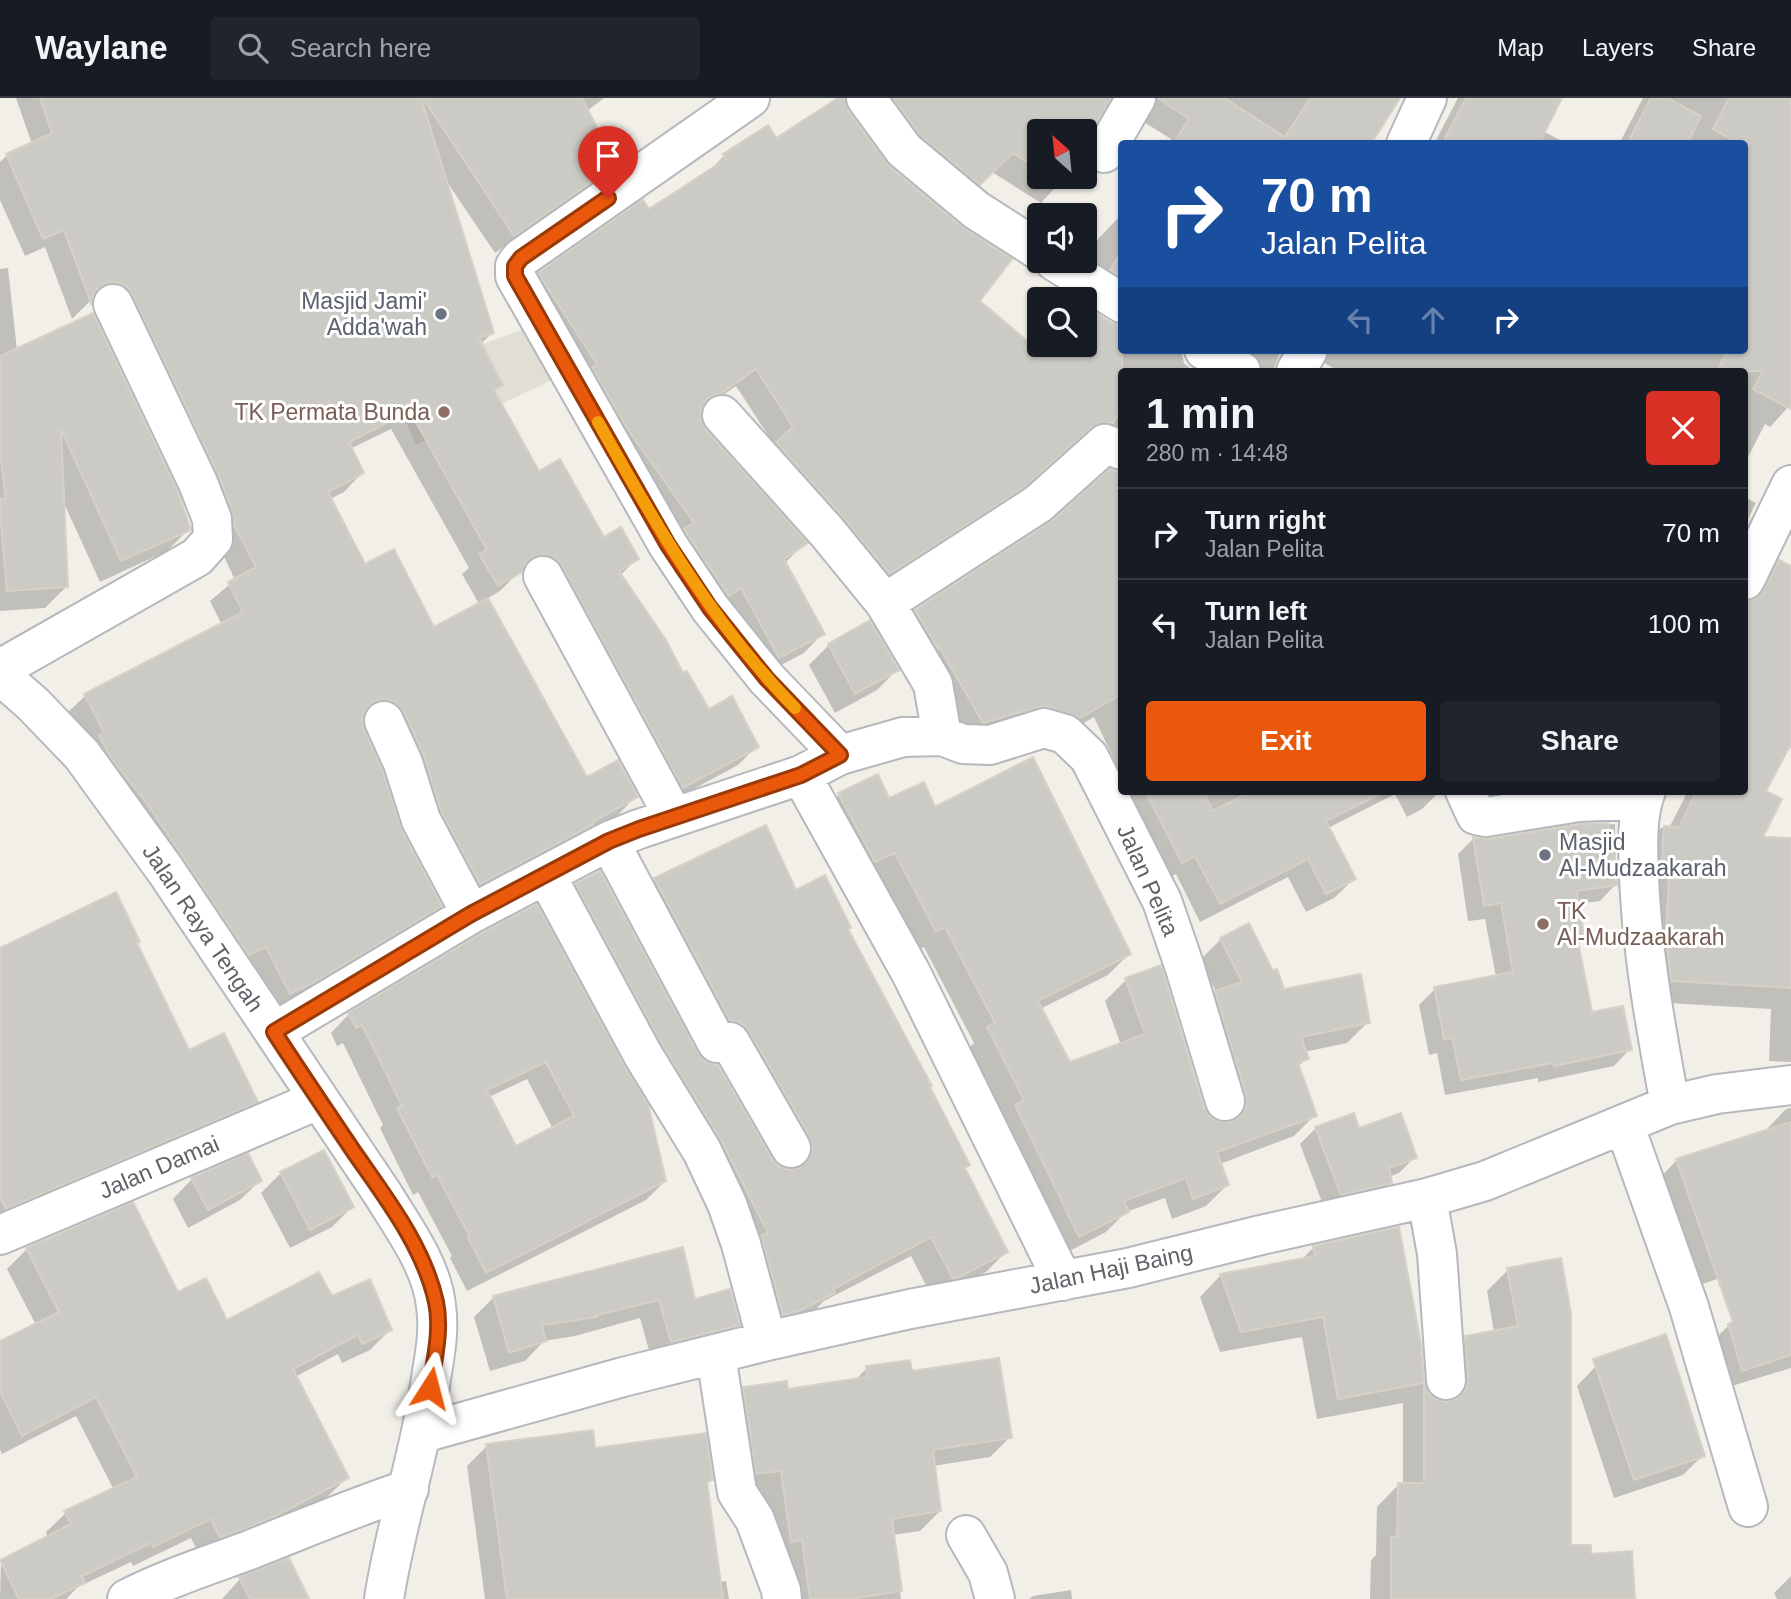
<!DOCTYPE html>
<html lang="en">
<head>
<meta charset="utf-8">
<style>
	:root { --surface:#171b24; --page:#20242c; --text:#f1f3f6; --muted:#9ea1a6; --line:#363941; --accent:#ea580c }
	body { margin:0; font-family:Helvetica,sans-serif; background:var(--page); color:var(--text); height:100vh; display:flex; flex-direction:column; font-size:26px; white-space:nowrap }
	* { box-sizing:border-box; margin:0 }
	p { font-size:23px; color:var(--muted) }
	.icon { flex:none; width:38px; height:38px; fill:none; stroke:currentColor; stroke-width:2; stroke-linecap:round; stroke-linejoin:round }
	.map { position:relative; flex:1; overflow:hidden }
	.panel { position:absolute; left:1118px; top:270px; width:630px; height:427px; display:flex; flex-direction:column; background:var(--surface); border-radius:7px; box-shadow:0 2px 5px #0004 }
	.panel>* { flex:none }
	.hud { position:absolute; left:1118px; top:42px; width:630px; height:214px; border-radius:7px; box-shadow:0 2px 5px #0004; background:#1a4fa0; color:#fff; overflow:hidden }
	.needle { width:46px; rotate:333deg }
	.tools { position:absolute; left:1027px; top:21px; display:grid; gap:14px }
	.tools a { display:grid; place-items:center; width:70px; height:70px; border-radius:7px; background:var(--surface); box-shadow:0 2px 5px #0004; font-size:35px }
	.pin { position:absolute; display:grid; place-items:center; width:60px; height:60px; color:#fff; margin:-72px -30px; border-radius:50% 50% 50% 0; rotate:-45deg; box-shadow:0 0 7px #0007 }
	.pin .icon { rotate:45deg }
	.me { position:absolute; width:77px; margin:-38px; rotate:9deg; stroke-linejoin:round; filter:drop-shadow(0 0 5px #0008) }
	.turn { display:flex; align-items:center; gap:24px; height:147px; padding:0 28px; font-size:32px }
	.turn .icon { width:91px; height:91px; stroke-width:2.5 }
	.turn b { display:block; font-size:49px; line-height:60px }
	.lanes { display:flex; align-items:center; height:66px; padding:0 28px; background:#0003; justify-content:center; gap:35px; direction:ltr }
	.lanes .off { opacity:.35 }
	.round { display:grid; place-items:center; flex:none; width:74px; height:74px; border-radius:7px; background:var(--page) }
	.summary { display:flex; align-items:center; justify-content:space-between; height:119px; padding:0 28px }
	h1 { font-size:42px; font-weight:700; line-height:52px }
	.primary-button { display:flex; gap:14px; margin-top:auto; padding:14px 28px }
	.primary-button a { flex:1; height:80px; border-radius:7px; background:var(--accent); color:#fff; font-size:28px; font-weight:700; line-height:80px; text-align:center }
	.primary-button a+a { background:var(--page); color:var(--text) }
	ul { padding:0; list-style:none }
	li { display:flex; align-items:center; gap:21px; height:91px; padding:0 28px; border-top:2px solid var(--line) }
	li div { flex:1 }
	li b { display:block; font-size:26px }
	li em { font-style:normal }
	header { display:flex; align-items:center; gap:42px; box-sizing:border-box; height:98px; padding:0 35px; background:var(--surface); border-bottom:2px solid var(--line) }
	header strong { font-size:33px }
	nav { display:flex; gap:38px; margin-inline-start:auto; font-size:24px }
	.search { width:490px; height:63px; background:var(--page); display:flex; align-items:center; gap:18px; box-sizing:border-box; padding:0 24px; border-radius:7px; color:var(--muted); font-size:26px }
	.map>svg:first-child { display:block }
	.education { fill:#e1ded6 }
	.shadow { fill:#0003; fill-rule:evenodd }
	.building { fill:#cccac5; stroke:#d6d1c6; stroke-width:2; fill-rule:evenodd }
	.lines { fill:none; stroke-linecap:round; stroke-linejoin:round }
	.street-casing { stroke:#b5b8bc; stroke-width:42 }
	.secondary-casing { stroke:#b6babf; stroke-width:42 }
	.street { stroke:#fff; stroke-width:38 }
	.secondary { stroke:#fff; stroke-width:38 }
	.route-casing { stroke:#983908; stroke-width:18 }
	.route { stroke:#ea580c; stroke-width:12 }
	.slow { stroke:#f59e0b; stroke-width:12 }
	.worship-dot { fill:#6b7280; stroke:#fff; stroke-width:2.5 }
	.education-dot { fill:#8d6e63; stroke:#fff; stroke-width:2.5 }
	.labels { text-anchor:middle; stroke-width:6; stroke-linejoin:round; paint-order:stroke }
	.worship-label { font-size:23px; fill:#5b616d; stroke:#fff; text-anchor:end }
	.education-label { font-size:23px; fill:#785e54; stroke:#fff; text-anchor:end }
	.street-label { font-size:23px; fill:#5f6368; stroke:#fff }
</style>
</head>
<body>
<header>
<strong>Waylane</strong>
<div class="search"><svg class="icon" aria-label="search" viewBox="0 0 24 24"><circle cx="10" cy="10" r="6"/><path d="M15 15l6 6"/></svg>Search here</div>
<nav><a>Map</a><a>Layers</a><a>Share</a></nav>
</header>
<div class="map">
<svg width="1791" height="1501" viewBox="0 0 1791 1501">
	<rect width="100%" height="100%" fill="#f1efe8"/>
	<path class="education" d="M522,232L552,282L416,347L388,280Z"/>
	<path class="shadow" d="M16,0H604L587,13L614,67L595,85L495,155L445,81L492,235L481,246L501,287L494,294L538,376L603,442L637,460L620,478L683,577L708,613L756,649L738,667L664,707L536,478L525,474L518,475L501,492L487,501L587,682L636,698L618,717L461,804L367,619L361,620L362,633L400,733L440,808L421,826L271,914L67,615L86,597L222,527L210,503L235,482L106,206L90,203L72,221L45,149L25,158L0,102V64L7,57L32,46ZM391,331L469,470L462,476L479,506L433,532L364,468L330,401L344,394L362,375L350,351Z
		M838,0H843L847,14L978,203L1045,260L1056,247H1085L1086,211L1122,252H1181L1184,265L1193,273H1122V362L1079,343L1070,348L1003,408L870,494L736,288L699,314V321L704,333L805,445L785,465L823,535L804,555L760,578L520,195L539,176L649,114L705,77L724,58L776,43Z
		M857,0H1109L1085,41V33H1040V79H1065L1041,105L992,74L960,105Z
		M1127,0H1398L1369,46H1168L1171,41L1139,21Z
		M1458,0H1560L1543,33L1567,46H1434Z
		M1643,0H1791V306L1770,329L1765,326L1745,365V273H1339L1300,252H1745V46H1619Z
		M1122,116V213L1085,161L1099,140Z
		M8,170L17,252L189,431L167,453L100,484L63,403L67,488L45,510L0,513V171Z
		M1196,252H1281L1273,273H1233Z
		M1110,373L1122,375V679L1094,619L1060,639L964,643L896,533L916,513L1051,426Z
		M1745,399L1756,405L1745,427Z
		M1786,468L1791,470V650L1788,648L1764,693L1760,740L1791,742V964L1769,963L1771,911L1650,904L1640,751L1661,730H1669L1688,693H1745V533L1765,489Z
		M829,547L897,572L877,592L835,615L809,567Z
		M1128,693H1440L1422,711L1407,719L1395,696L1328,730L1354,781L1334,800L1306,814L1288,779L1200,824L1176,776L1162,783Z
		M1455,693H1612L1471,715Z
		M839,697L888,702L934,711L1129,856L1108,877L1040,911L1069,966L1121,947L1105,903L1126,882L1209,1021L1226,1026V1018L1195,916L1216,894L1200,862L1221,841L1283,893L1368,924L1347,945L1304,954L1307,960L1298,969L1315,1017L1294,1038L1220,1066L1227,1087L1206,1108L1172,1121L1165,1100L1126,1114L1106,1134L1058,1159L967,952L974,945L924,849L914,854L818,718Z
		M1615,726L1616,786L1600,803L1577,806L1583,842L1577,849L1591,916L1630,951L1614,968L1538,984V980L1445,997L1437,955L1429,957L1419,907L1435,891L1496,879L1485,821L1468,823L1458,756L1473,741L1490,742L1581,728Z
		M765,729L795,795L846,832L968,1067L964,1071L1006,1154L986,1174L932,1199L911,1158L824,1203L813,1214L777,1233L742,1160L557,807L576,787L771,1063L779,1070L793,1073L791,1059L635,801L655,781Z
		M483,837L665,1083L646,1102L467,1193L450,1160L452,1158L418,1094L413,1097L380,1030L383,1027L343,945L337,948L331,935L349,916ZM527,981L553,1031L515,1050L489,999Z
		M135,846L188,954L256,1003L235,1025L0,1124V852Z
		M1791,1010V1143L1772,1162L1691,1190L1654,1086L1677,1062L1763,1035L1786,1011Z
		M1316,1030L1358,1032L1415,1059L1399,1075L1389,1079L1390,1085L1374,1101L1325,1112L1300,1046Z
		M281,1075L352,1109L332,1129L290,1150L261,1095Z
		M192,1081L260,1083L240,1102L188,1130L173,1101Z
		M1314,1149L1423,1285L1427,1296L1435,1303L1447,1305L1444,1261L1466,1239L1494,1234L1487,1193L1508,1172L1570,1449L1589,1458L1631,1501H1370L1371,1462L1376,1457L1377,1409L1398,1387H1403V1305L1317,1321L1302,1239L1220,1254L1200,1199L1221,1177L1301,1162Z
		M27,1151L178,1196L226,1224L331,1200L390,1232L370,1252L342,1265L338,1256L295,1279L347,1380L327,1399L254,1438L200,1458L191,1440L133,1468L131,1464L78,1489L66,1501H0L1,1463L48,1440L46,1434L66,1415L114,1392L76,1318L2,1356L0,1352V1245L36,1227L7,1171Z
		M681,1152L694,1203L738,1227L718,1246L652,1263L640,1220L575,1238L544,1243L525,1263L490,1273L474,1219L494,1199Z
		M1791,1208V1270L1722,1291L1709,1247L1729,1227Z
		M1596,1268L1703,1357L1683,1377L1614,1400L1577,1288Z
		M867,1270L910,1275L1010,1339L990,1359L933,1368L940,1413L920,1433L892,1437L901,1501H788L772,1463L761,1392L737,1395L724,1311L744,1291L786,1293L855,1282Z
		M487,1348L594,1352L711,1382L706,1387L719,1484L726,1483L729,1501H485L467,1368Z
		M1791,1478V1501H1777L1774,1495Z
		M240,1481L306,1501H222Z
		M1071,1492L1072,1501H1029L1033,1498Z"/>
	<path class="building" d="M40,0H421L494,235L479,240L503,287L494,292L539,373L560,361L604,439L621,429L639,461L619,473L666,542L683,575L687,573L709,611L732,598L759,649L683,690L562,468L555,460L544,456L533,459L525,466L522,474L498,488L479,456L487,452L410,313L349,344L364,375L328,394L365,466L394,451L434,529L488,500L587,679L618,662L638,699L592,724L594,726L480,786L441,713L424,658L404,614L397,606L387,601L374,603L367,610L362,620L364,632L383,673L402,732L442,808L318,882L290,896L266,849L249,857L148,707L111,660L99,637L104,634L84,596L243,514L228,484L256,469L234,427L232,413L218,376L132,196L126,188L115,184L104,186L95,193L91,205L64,132L43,141L6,56L52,35Z
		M423,0H582L616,67L514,138Z
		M838,0H845L848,13L890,69L962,129L1012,161L980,203L1032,247H1085L1086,208L1110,224L1122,227V310L1113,325H1101L1090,330L1025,389L890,476L843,419L776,344L793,329L756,271L720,296L708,300L701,311V322L706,332L808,445L784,461L825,536L779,560L741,490L729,498L687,436L684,431L694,425L627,330L592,270L597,266L538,175L636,106L643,102L649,111L726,61L723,56L768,27L776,40Z
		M893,0H1111L1085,44V33H1040V73L1013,55L980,87L920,37Z
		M1158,0H1224L1285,39L1310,0H1400L1371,46H1173L1189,21Z
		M1466,0H1562L1539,46H1442Z
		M1651,0H1667L1701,18L1687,46H1627Z
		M1729,0H1791V311L1753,291L1763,273H1717L1728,252H1745V46H1740L1713,31Z
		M1122,153V179L1110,172Z
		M93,215L178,394L191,432L121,463L61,331L68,489L7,493L0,415V401H6L0,355V258Z
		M1110,371L1116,373L1122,382V596L1080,620L1050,609H1038L983,625L940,550L938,551L915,512L1050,424Z
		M1779,462L1791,468V646L1766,693L1782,701L1763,739L1791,740V890L1671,883L1666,839L1669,779L1661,780L1664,728L1679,729L1697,693H1745V504L1757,500L1764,492Z
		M870,522L899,572L855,596L828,546Z
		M1033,659L1131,856L1038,903L1070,964L1145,936L1125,880L1161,867L1204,1010L1211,1019L1221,1024H1231L1240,1018L1246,1009V997L1215,893L1242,884L1220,840L1249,825L1273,873L1277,871L1284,891L1361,876L1370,925L1301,939L1309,961L1298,965L1317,1018L1217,1054L1229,1087L1193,1101L1186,1080L1124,1103L1129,1114L1079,1139L1015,1007L1024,1002L987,929L995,925L945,829L936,834L895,755L875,764L838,695L878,676L889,700L924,684L935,709Z
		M1145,693H1203L1213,713L1252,693H1386L1326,723L1356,781L1326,796L1308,761L1220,806L1195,758L1182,765Z
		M1608,725L1618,787L1577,793L1585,843L1578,844L1592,914L1623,908L1632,952L1554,968L1553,965L1461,982L1452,940L1444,941L1434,889L1513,874L1501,805L1484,808L1473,739L1489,741L1581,726Z
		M766,727L796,792L825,777L851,830L848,831L932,988L930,989L970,1067L965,1070L1008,1154L959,1179L953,1181L931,1139L833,1191L835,1195L799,1213L783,1217L761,1138L768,1135L721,1042L662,946L575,786L600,773L698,955L706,964L718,967L772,1061L779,1069L790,1072L801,1069L810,1060L813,1049L810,1039L749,933L741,925L730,922L654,780Z
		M116,794L140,844L137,845L189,952L224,935L258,1004L6,1111L0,1100V850Z
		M537,806L624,967L648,1006L666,1083L486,1175L468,1140L470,1139L437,1077L432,1079L397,1010L402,1008L362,927L356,930L348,915L482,835ZM546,964L574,1018L516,1048L487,992Z
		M1354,1015L1359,1030L1401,1015L1417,1060L1389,1070L1392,1085L1341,1097L1315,1029Z
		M1791,1024V1257L1742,1273L1728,1226L1733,1224L1676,1061Z
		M324,1052L354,1109L310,1132L280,1074Z
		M248,1055L262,1083L208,1112L191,1080Z
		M133,1104L178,1194L206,1180L227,1222L319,1174L332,1198L370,1181L392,1232L362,1246L358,1237L293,1271L349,1380L275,1418L239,1433L220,1440L211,1421L153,1449L151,1445L82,1478L85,1485L51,1501H19L0,1462L71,1426L64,1413L137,1379L96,1299L22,1338L0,1294V1243L59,1214L26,1150Z
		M1399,1129L1421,1246L1424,1284L1428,1295L1437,1302L1447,1304L1458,1300L1466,1291L1468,1280L1465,1238L1518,1228L1507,1170L1561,1160L1571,1215V1447H1591V1456L1632,1453L1635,1501H1391V1439H1397L1398,1385H1424V1285L1338,1301L1323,1219L1241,1234L1220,1176L1315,1158L1313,1148Z
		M683,1149L695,1201L730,1191L740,1227L671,1244L659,1202L597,1217V1219L542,1227L546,1243L509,1255L493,1198Z
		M1666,1236L1705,1358L1634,1382L1593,1261Z
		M999,1260L1012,1340L933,1352L941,1413L892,1421L902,1493L849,1501H810L802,1442L791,1444L781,1373L756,1376L743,1289L787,1283L788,1291L867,1279L866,1268L910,1262L912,1273Z
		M593,1332L595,1350L706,1335L713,1382L707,1383L723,1501H507L486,1346Z
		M289,1460L309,1501H250L239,1479Z"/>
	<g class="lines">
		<g class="street-casing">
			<path id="street" d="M750,0L521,160L515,168V178L668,447L710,510L767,581L840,657
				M866,0L904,52L976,112L1040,153
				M1406,46L1427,0
				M1104,55L1136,0
				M1054,163L1122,205
				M1204,252L1241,273
				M1296,273L1308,252
				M722,317L827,434L885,505L933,586L942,638
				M543,478L674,719
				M1745,482L1791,387
				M885,505L1038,406L1105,346L1122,352
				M0,571L197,459L213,441L212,421L198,385L113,206
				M384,623L403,665L421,722L471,816
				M801,677L911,875L1063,1183
				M1465,693L1476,717L1486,719L1579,704L1643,701
				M1646,693C1636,718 1638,751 1639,778C1642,855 1656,931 1670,1007
				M609,743L717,945L730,944L791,1050
				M546,777L643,957L702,1053L727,1106L741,1146L767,1243
				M274,934L471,816L609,743L639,731L801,677L840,657L903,639L942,638L963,646L990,647L1044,630L1065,636L1089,659L1162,803L1185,870L1225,1003
				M1624,1026L1689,1209L1748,1409
				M1427,1100L1437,1156L1446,1282
				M0,1137L318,1002
				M716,1257L737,1394L755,1422L781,1492L782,1501
				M423,1335L623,1279L767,1243L910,1211L1128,1170L1261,1137L1427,1100L1485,1083L1670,1007L1717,996L1791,987
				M966,1437L988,1475L995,1501
				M127,1501C166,1481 206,1468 247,1453C301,1432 354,1409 409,1391"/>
		</g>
		<g class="secondary-casing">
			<path id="secondary" d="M0,577L33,606L82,657L166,773L384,1098C404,1131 432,1168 436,1208C440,1234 434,1261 430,1287C419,1359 395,1429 384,1501"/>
		</g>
		<use href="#street" class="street"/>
		<use href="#secondary" class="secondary"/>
	</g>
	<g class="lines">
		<g class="route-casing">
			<path id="route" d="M430,1290C434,1263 442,1232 436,1204C424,1149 386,1100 354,1054C327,1014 300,974 274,934L471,816L609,743L639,731L801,677L840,657L767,581L710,510L668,447L515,178V168L521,160L608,100"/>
		</g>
		<use href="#route" class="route"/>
		<path class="slow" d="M598,324C655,426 713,526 795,610"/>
	</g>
	<g class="worship-dot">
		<circle cx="441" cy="216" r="7"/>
		<circle cx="1545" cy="757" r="7"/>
	</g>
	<g class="education-dot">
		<circle cx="444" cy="314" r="7"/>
		<circle cx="1543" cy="826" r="7"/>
	</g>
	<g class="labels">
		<g class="worship-label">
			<text x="427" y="211">Masjid Jami'<tspan x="427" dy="26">Adda'wah</tspan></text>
			<text x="1559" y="752" text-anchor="start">Masjid<tspan x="1559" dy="26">Al-Mudzaakarah</tspan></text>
		</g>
		<g class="education-label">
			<text x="430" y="322">TK Permata Bunda</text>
			<text x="1557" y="821" text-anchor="start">TK<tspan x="1557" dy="26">Al-Mudzaakarah</tspan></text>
		</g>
		<g class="street-label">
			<text transform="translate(1148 782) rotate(66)" y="8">Jalan Pelita</text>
			<text transform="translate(203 830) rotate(56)" y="8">Jalan Raya Tengah</text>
			<text transform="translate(159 1069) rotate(-23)" y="8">Jalan Damai</text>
			<text transform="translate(1111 1171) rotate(-12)" y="8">Jalan Haji Baing</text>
		</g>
	</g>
</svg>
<div class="tools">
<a><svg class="needle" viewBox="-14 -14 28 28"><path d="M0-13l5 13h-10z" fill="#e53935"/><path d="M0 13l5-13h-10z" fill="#9ea1a6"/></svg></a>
<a><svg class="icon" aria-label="sound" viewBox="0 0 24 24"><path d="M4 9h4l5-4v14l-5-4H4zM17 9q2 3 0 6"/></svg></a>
<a><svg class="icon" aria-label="search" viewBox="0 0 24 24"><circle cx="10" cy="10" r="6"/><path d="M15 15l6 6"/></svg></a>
</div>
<div class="pin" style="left:608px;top:100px;background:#d93025"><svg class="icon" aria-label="arrive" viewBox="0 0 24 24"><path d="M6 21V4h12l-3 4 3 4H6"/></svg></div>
<svg class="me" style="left:430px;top:1290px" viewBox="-20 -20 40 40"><path d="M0-17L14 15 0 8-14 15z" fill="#ea580c" stroke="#fff" stroke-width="4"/></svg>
<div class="hud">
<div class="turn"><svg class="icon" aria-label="right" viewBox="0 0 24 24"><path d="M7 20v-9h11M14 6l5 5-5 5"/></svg><div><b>70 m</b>Jalan Pelita</div></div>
<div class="lanes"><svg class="icon off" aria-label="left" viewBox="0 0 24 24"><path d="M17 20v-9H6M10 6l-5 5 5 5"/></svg><svg class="icon off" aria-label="ahead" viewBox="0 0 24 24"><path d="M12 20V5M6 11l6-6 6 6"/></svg><svg class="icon" aria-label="right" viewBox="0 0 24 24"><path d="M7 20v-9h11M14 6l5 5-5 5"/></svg></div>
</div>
<section class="panel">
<div class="summary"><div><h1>1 min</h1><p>280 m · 14:48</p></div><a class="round" style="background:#d93025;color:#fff"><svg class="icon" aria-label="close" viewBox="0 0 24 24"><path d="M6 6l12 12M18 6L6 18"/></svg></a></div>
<ul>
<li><svg class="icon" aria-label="right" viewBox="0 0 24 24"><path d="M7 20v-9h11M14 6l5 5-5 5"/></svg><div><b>Turn right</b><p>Jalan Pelita</p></div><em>70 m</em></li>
<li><svg class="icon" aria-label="left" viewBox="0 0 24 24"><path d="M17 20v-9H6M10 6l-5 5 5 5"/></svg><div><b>Turn left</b><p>Jalan Pelita</p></div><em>100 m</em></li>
</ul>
<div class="primary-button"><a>Exit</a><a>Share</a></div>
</section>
</div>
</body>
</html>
